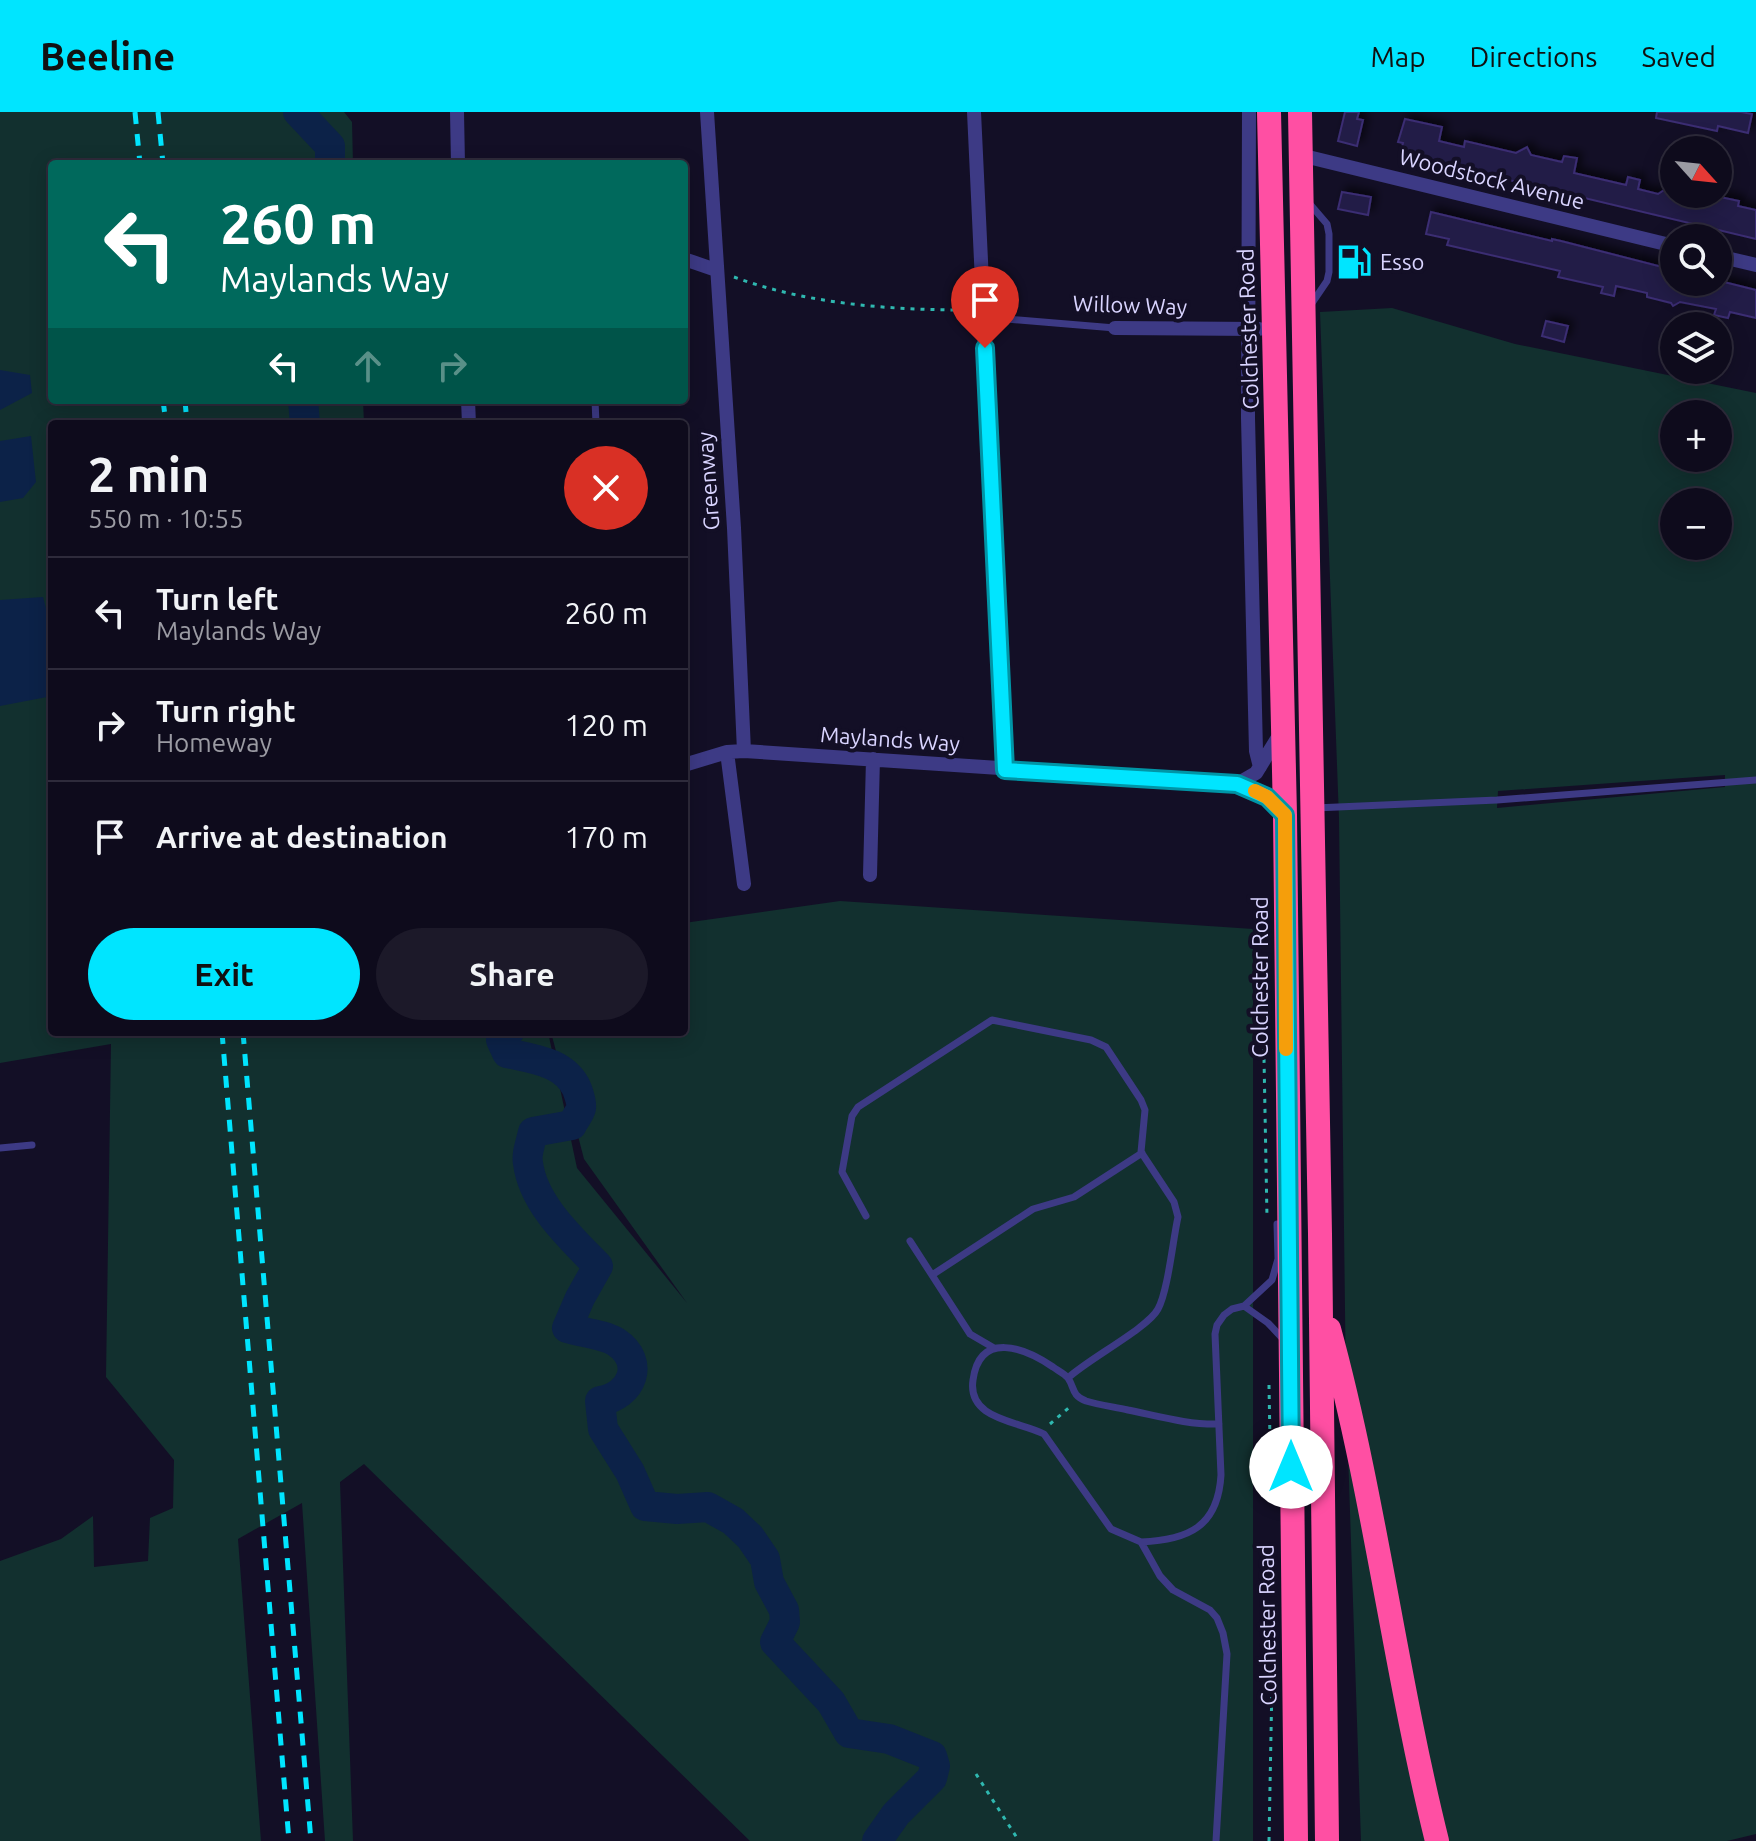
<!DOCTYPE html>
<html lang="en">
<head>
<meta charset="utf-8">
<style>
	:root { --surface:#0e0b1c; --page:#1c1929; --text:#f1f3f6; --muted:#9b9ba3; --line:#2e2b3b; --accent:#00e5ff }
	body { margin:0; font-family:Ubuntu,sans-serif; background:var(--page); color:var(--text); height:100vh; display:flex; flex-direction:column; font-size:30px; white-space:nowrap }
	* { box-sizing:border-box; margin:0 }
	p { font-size:26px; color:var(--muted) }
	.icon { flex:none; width:44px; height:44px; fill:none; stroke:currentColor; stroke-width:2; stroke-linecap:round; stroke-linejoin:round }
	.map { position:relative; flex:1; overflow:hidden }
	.drawer { position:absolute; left:48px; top:308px; width:640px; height:616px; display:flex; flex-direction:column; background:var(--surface); border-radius:8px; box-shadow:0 4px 20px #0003,0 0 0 2px var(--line) }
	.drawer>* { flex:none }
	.top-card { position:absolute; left:48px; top:48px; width:640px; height:244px; border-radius:8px; box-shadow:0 4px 20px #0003,0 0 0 2px var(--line); background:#00695c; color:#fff; overflow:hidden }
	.needle { width:52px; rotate:117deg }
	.fabs { position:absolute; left:1660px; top:24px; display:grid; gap:16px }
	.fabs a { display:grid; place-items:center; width:72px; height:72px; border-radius:50%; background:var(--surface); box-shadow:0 4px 20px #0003,0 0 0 2px var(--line); font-size:40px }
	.pin { position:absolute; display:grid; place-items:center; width:68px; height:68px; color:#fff; margin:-82px -34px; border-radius:50% 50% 50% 0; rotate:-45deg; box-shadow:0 0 8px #0007 }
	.pin .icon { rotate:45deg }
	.me { position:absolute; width:88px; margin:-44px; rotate:0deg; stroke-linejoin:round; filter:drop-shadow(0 0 6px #0008) }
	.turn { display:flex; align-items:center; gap:28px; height:168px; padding:0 40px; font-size:36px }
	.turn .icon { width:104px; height:104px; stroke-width:2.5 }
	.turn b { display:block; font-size:56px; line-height:68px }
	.lanes { display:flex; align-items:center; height:76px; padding:0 40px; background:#0003; justify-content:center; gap:40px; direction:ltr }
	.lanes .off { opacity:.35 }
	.round { display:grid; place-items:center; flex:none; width:84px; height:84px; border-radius:42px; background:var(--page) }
	.headline { display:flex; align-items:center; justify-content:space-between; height:136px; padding:0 40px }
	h1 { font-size:48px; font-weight:700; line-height:60px }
	.action { display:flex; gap:16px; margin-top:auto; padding:16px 40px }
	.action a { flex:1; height:92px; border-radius:48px; background:var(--accent); color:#111; font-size:32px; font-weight:700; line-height:92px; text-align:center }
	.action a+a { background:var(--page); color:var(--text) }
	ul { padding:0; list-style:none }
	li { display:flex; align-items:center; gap:24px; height:112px; padding:0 40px; border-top:2px solid var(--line) }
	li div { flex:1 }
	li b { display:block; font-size:30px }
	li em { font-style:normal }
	header { display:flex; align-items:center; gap:48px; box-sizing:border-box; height:112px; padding:0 40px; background:var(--accent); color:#111 }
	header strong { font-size:38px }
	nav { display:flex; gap:44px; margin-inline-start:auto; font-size:28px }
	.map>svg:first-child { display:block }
	.green { fill:#12302f; fill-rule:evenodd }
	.water { fill:#0c2248 }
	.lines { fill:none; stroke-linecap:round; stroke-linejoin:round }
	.river { stroke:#0c2248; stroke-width:30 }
	.building { fill:#241b47; stroke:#3b2d73; stroke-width:2; filter:url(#shadow) }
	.path { stroke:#2fb8b0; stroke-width:3; stroke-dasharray:4 6; stroke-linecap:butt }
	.lane { stroke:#3d3a85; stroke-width:7 }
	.street { stroke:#3d3a85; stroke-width:14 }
	.highway { stroke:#ff4fa3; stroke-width:24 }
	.rail { stroke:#00e5ff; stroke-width:5; stroke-dasharray:12 10; stroke-linecap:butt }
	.route-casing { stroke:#0095a6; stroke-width:20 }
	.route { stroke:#00e5ff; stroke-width:14 }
	.slow { stroke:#f59e0b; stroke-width:14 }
	.labels { text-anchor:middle; stroke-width:8; stroke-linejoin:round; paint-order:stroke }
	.street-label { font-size:22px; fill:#d9d4ff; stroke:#130f26 }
	.poi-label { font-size:22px; fill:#d9d4ff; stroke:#130f26; text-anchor:start }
</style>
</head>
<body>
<header>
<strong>Beeline</strong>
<nav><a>Map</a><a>Directions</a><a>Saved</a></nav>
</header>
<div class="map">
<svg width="1756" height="1729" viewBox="0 0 1756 1729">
	<defs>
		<filter id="shadow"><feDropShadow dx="5" dy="-5" stdDeviation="4" flood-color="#0009"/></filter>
	</defs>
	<rect width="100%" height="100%" fill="#130f26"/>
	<path class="green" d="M0,0H344L352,10L353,52H52V288H363L364,312H52V920H548L577,1056L687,1191L584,1047L551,920H684V811L840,789L1253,817V1729H750L364,1352L340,1370L353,1729H325L302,1391L238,1427L261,1729H0V1449L61,1427L93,1404L94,1455L148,1449L150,1406L173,1396L174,1348L106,1265L111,932L0,951Z
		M1392,196L1515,232L1756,281V1722L1727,1729H1361L1346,1280L1339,706L1320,200ZM1674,302H1718V346H1674ZM1674,390H1718V434H1674ZM1725,663V675L1497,696L1498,679Z"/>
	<path class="water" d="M0,258L30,263L32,281L0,298Z
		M31,324L36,370L23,386L0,390V329Z
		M43,485C53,519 51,550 47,585L0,594V488Z"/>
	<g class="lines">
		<path class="river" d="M298,0L330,34V52
			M303,288L305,312
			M509,920L501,928L507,941C534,947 565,950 577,977C579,983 582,990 581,996C580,1001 574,1008 572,1013L533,1020C531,1030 526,1042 528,1051C533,1092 571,1126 598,1154L580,1186L567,1216C583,1221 603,1222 616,1230C646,1250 632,1284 600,1289L603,1317L630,1360L645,1394L677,1397L708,1395L733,1409L750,1425L765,1447L769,1470L784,1498L785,1510L775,1530L831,1590L849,1621L889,1627L932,1644L935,1654L932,1666L896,1702L877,1729"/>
	</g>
	<path class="building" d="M1345,0H1359L1357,7L1363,8L1357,34L1338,29Z
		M1657,0H1741L1752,2L1748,21L1718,14L1717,19L1656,6Z
		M1405,7L1442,15L1439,29L1464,35L1465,29L1516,41L1527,35L1531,43L1562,50L1564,44L1577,46L1574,61L1626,73L1628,65L1640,68L1638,77L1658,82L1669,75L1674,82H1706L1739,89L1738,94L1756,98V127L1400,42L1403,31L1398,30Z
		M1342,80L1371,85L1368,103L1338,97Z
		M1431,100L1552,129V127L1561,129L1674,158V170H1724L1756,178V206L1730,200L1728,206L1714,203L1716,197L1680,190L1673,194L1671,191L1647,185V181L1616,174L1614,184L1601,181L1603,175L1558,165L1560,159L1447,133L1449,127L1426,122Z
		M1546,209L1568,214L1564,230L1542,224Z"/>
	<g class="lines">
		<path class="path" d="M734,165C807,192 889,198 967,198
			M1265,877L1263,892L1267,1106
			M1269,1273L1271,1385
			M1050,1312L1072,1293
			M976,1662L1019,1729
			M1269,1729L1272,1569"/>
		<path class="lane" d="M1309,91L1327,112L1329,122V160L1327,169L1310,194
			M983,205L1115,216
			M595,288L596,312
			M1315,696L1497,688L1756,668
			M0,1036L32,1033
			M866,1104L842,1060L852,1004L858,995L992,908L1091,928L1106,935L1141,988L1145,998L1141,1040L1174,1090L1178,1105C1173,1127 1168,1179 1158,1197C1148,1216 1088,1247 1068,1266
			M910,1129L970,1222L994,1236
			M932,1163L1033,1097L1074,1085L1142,1041
			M1244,1194L1268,1211L1285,1229
			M1141,1430C1188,1428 1218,1415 1221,1363L1215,1222L1217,1213L1224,1203L1232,1197L1244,1194L1272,1168L1278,1147L1277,1112
			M1216,1729L1227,1542L1223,1521L1217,1506L1210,1498L1173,1478L1160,1464L1141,1430L1111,1417L1044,1322C1019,1309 967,1308 973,1268C980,1218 1025,1236 1053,1255C1057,1258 1065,1262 1068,1266C1075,1276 1071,1283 1086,1289C1099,1293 1115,1295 1128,1298C1158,1304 1188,1313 1219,1312"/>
		<path class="street" d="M457,0L458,52
			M707,0L734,416L744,639
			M974,0L1005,658
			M1249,0L1248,306L1256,639L1260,655
			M1300,43L1674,134
			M1718,144L1756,153
			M684,147L716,158
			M1115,216L1259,217
			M468,288L469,312
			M727,640L744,772
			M684,653L727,640L744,639L1237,672L1267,685L1285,703
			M1237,672L1256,661L1280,622
			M870,763L873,647"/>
		<path class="highway" d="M1269,0L1285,703L1296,1729
			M1300,0L1320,1122L1327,1729
			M1329,1217C1375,1386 1395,1560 1437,1729"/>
		<path class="rail" d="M135,0L140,52
			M158,0L163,52
			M163,288L166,312
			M185,288L187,312
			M222,920L289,1729
			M243,920L311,1729"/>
	</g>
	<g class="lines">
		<g class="route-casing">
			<path id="route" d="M985,236L1005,658L1237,672L1267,685L1285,703L1291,1355"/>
		</g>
		<use href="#route" class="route"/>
		<path class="slow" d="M1255,679L1267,685L1285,703L1286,937"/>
	</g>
	<defs>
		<g id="fuel-bare" transform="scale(2.76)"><path d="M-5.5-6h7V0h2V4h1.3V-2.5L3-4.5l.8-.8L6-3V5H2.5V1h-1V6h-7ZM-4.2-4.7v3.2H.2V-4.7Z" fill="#00e5ff" stroke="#130f26" stroke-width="2.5" paint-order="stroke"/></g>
	</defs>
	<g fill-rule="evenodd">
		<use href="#fuel-bare" x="1354" y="150"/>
	</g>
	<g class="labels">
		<g class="street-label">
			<text transform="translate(1492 67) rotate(14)" y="8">Woodstock Avenue</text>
			<text transform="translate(1130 193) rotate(2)" y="8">Willow Way</text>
			<text transform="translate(1248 217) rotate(-92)" y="8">Colchester Road</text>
			<text transform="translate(708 369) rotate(-94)" y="8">Greenway</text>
			<text transform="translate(890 627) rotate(4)" y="8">Maylands Way</text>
			<text transform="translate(1260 865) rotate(-90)" y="8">Colchester Road</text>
			<text transform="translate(1267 1513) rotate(-91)" y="8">Colchester Road</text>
		</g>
		<g class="poi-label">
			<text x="1380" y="158">Esso</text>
		</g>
	</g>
</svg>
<div class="fabs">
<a><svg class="needle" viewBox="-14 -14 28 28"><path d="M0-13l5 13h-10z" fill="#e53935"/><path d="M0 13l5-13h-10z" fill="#9b9ba3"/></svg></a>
<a><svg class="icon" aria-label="search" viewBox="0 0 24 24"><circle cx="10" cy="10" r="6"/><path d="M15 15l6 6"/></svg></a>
<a><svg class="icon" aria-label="layers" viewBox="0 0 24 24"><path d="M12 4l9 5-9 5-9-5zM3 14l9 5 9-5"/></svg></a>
<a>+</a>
<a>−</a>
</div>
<div class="pin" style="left:985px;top:236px;background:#d93025"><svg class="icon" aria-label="arrive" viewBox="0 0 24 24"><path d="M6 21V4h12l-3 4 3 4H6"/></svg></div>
<svg class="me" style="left:1291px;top:1355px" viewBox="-20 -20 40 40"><circle r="19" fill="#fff"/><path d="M0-13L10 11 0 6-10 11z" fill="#00e5ff"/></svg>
<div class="top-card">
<div class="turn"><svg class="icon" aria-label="left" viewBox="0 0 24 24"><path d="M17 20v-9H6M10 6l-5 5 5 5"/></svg><div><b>260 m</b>Maylands Way</div></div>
<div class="lanes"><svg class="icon" aria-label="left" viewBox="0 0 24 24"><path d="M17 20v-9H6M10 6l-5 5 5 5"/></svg><svg class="icon off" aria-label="ahead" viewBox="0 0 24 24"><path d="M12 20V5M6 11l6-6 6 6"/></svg><svg class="icon off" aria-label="right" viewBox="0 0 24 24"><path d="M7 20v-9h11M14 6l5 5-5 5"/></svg></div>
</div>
<section class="drawer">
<div class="headline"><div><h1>2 min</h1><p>550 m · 10:55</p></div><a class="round" style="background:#d93025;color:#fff"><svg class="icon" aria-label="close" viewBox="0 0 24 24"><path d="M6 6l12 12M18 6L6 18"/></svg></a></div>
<ul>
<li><svg class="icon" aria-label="left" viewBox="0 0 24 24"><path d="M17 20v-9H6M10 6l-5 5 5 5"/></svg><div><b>Turn left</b><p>Maylands Way</p></div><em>260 m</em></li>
<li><svg class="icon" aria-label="right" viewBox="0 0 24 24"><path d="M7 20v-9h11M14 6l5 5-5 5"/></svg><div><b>Turn right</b><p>Homeway</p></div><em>120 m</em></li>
<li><svg class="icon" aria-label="arrive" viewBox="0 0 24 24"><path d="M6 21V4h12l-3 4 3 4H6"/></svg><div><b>Arrive at destination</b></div><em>170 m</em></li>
</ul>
<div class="action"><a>Exit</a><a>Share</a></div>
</section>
</div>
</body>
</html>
